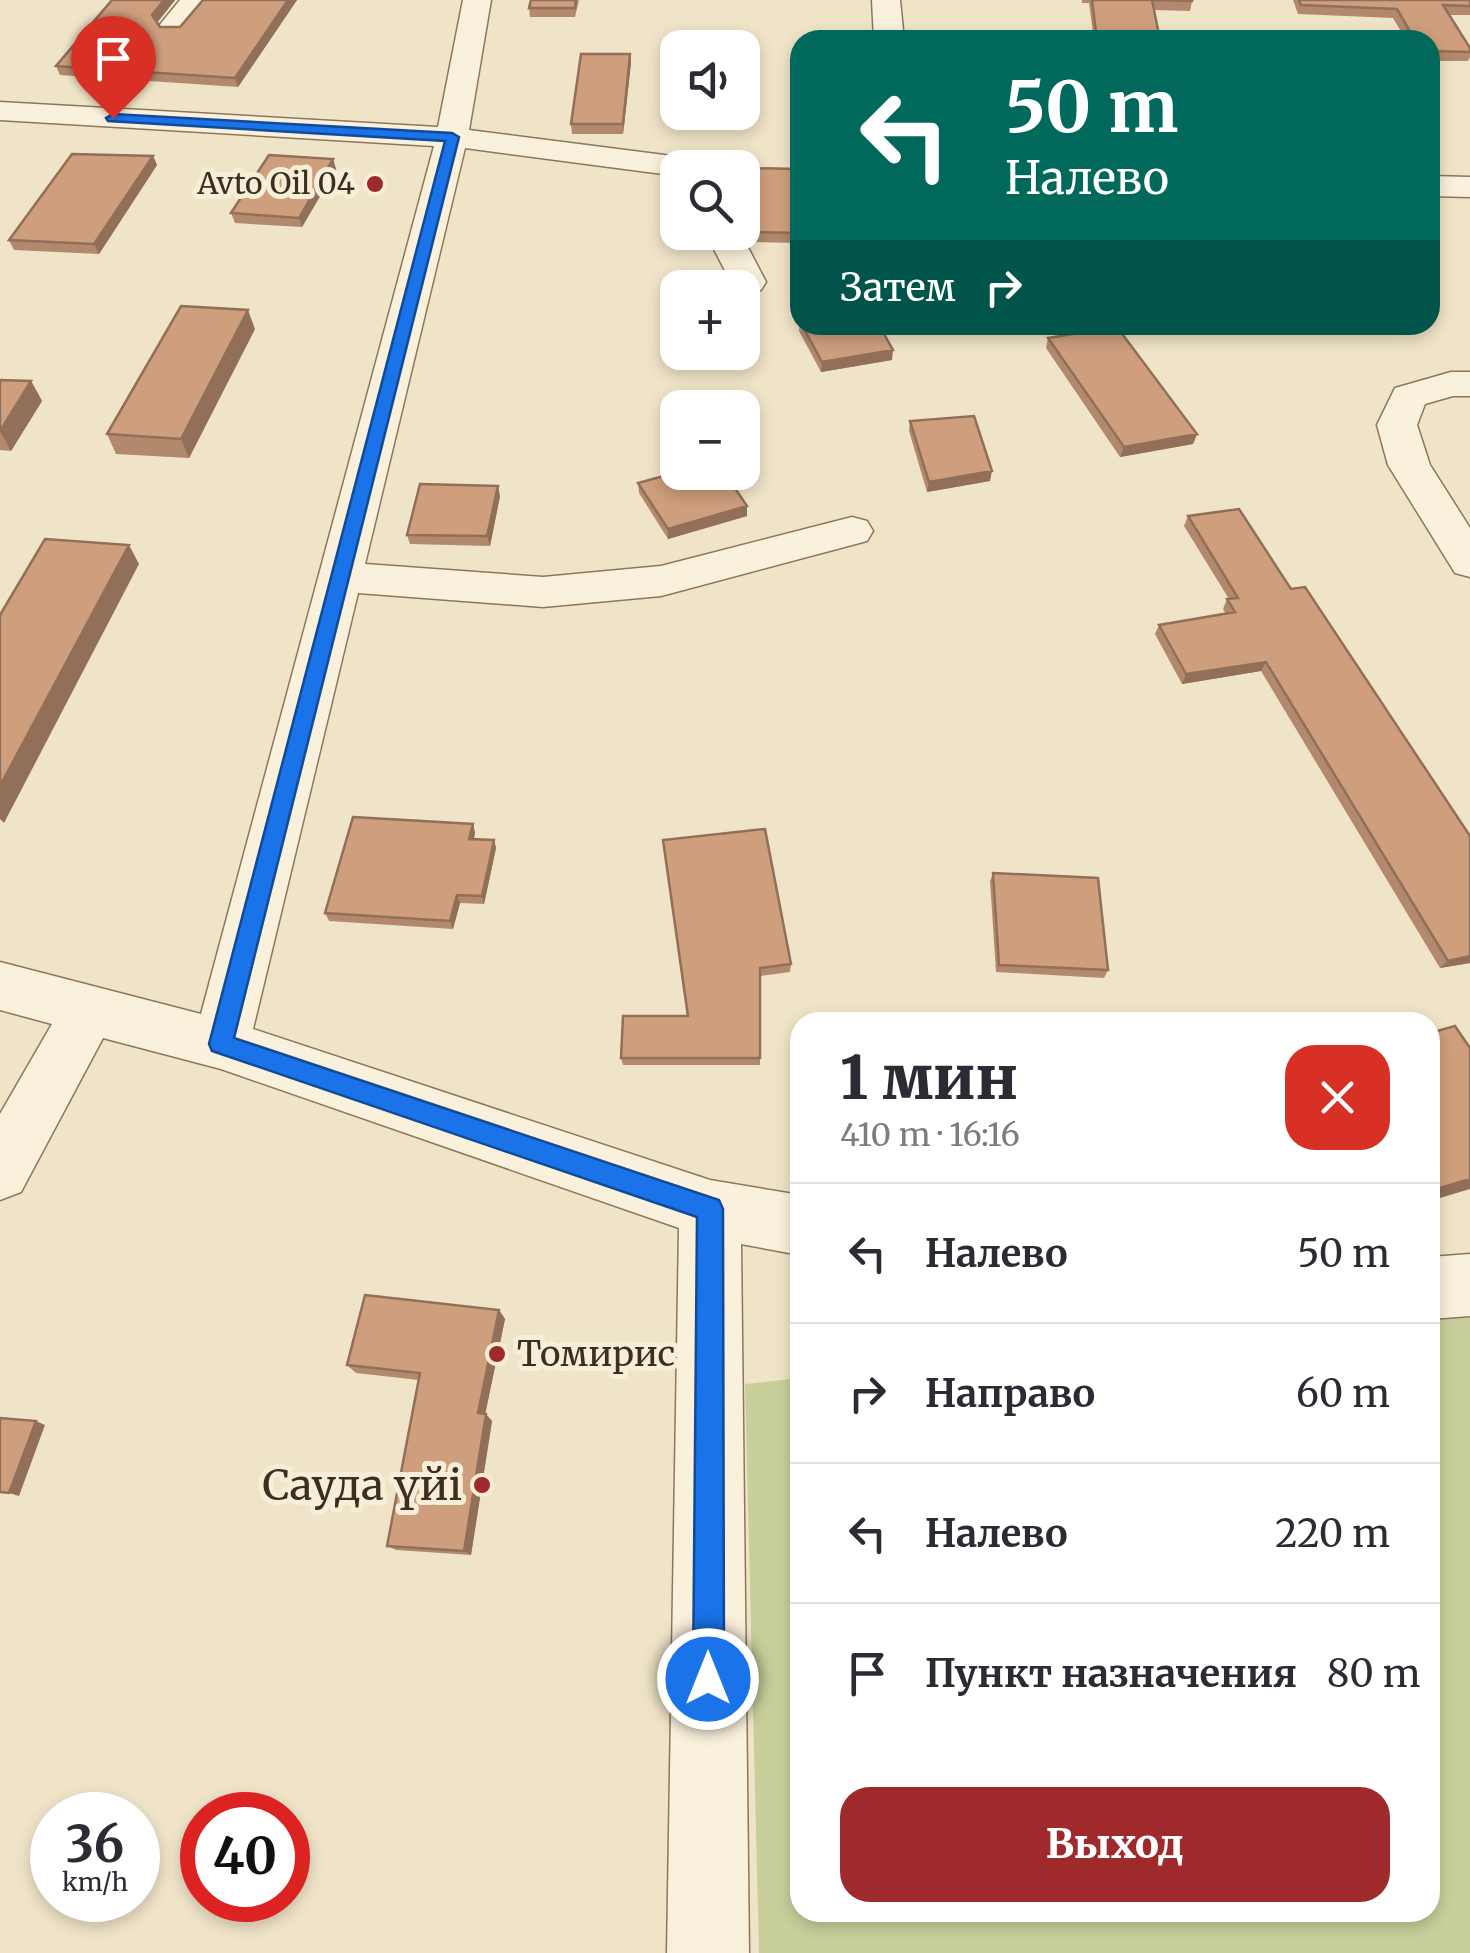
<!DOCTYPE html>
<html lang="ru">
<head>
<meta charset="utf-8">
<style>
	:root { --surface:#fff; --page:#f7f7f7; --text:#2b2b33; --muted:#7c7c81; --line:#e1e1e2; --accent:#9e2a2b }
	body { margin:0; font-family:Merriweather,serif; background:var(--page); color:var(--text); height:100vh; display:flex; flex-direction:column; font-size:38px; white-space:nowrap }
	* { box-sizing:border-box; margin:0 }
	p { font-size:32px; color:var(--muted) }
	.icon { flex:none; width:55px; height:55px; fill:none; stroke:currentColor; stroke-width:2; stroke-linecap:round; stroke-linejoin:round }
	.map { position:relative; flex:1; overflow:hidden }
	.side { position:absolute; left:790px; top:1012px; width:650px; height:910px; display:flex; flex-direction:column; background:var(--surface); border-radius:30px; box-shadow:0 5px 15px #0003 }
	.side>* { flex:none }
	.top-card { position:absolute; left:790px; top:30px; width:650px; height:305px; border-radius:30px; box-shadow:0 5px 15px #0003; background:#00695c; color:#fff; overflow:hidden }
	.controls { position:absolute; left:660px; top:30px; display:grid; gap:20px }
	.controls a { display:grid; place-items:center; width:100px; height:100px; border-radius:20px; background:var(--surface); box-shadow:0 5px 15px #0003; font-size:50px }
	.speed { position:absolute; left:30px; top:1792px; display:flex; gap:20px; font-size:50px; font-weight:700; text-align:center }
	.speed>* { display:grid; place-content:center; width:130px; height:130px; border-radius:50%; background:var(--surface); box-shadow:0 5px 15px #0003; line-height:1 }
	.speed small { font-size:25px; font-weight:400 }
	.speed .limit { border:15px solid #d22; background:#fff; color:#111 }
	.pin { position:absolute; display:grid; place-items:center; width:85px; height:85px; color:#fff; margin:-102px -42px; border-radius:50% 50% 50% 0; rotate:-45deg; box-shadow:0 0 10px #0007 }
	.pin .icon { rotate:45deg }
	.me { position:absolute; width:110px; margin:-55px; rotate:0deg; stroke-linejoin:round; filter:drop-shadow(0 0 8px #0008) }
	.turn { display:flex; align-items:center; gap:35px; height:210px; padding:0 50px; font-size:45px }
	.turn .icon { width:130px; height:130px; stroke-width:2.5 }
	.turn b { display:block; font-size:70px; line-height:85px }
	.then { display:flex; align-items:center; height:95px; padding:0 50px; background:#0003; gap:20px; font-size:38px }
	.round { display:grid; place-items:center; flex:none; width:105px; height:105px; border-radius:30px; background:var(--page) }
	.headline { display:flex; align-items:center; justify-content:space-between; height:170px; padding:0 50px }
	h1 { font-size:60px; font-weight:800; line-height:75px }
	.button { display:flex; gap:20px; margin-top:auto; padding:20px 50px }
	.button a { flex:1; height:115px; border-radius:30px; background:var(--accent); color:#fff; font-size:40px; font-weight:800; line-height:115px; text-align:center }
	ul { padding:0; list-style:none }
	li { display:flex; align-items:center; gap:30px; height:140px; padding:0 50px; border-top:2px solid var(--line) }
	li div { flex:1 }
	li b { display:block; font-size:38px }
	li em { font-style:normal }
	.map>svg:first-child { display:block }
	.green { fill:#c9cf9b }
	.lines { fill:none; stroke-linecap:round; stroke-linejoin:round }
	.minor-casing { stroke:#8d765c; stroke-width:3 }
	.minor { fill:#faf1dc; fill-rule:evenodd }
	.wall { fill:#b2896c }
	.shaded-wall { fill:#916f58 }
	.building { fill:#cf9f7d; stroke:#916f58; stroke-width:2.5 }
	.route { fill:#1a73e8; stroke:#114b97; stroke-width:2.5 }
	.poi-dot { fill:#9e2a2b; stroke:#f7eed8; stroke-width:4 }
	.labels { text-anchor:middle; stroke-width:10; stroke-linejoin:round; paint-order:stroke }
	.far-poi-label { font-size:30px; fill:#3d2e20; stroke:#f7eed8; text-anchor:end }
	.poi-label { font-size:35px; fill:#3d2e20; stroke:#f7eed8; text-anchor:start }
	.near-poi-label { font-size:42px; fill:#3d2e20; stroke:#f7eed8; text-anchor:end }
</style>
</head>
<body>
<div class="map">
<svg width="1470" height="1953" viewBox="0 0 1470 1953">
	<rect width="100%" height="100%" fill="#f0e4c8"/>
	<path class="green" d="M1470,1312V1953H759L745,1384L800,1378V1912H1430V1316Z"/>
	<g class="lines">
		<g class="minor-casing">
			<path id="minor" d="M180,0H209L183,33H163L158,27Z
				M463,0H491L469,130L688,158L700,161L704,168H678V176L465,148L365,564L543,577L661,566L852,517L867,521L873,531L867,541L661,596L543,607L358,593L253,1029L710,1180L800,1195V1255L741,1244L749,1953H667L679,1228L221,1069L103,1038L21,1192L0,1200V1114L52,1024L0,1010V962L201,1014L434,146L0,120V102L438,127Z
				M872,0H900L904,40H874Z
				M1430,176L1470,177V197L1430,196Z
				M705,232H740L766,282L761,290L748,293L742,288H734Z
				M1451,372H1470V396H1453L1425,404L1417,425L1430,465L1470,528V577L1455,573L1388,465L1377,425L1395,388Z
				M1470,1254V1316L1430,1319V1257Z"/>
		</g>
		<use href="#minor" class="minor"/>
	</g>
	<path class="wall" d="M112,0H175L157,23L160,27H180L297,0L238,87L60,75L56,66Z
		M579,0L575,17H530L529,8Z
		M1082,0H1192V1L1190,11L1154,10L1160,40H1094L1089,3H1082Z
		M1293,0H1470V15H1449L1470,48V57L1468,61H1430V40H1406L1393,18L1298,14Z
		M630,54L631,63L623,134H572L571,124Z
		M153,156L157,165L99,254L14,250L9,240Z
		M333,159L336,169L302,227L235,223L231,213Z
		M742,168L800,169V243L750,242L742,230Z
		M800,321V325H879L892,360L821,372L799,331Z
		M255,329L189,458L116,454L107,434Z
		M1048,338L1197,434L1193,444L1120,457L1046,348Z
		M0,380L31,381L42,401L11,451L0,450Z
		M910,421L990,481L927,492L909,431Z
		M638,483L747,516L668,539L639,493Z
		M500,496L490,546L410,544L407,535Z
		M1188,516L1291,589L1470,836V963L1440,968L1261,671L1182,684L1155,634L1159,625L1226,614L1223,609L1227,599H1229L1184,526Z
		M473,824L475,833L474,839L494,840L496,848L484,904L460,903L453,929L329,921L325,913Z
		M663,840L791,964L790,972L760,976V1065H623L621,1058L687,1016Z
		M993,873L1108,970L1104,978L996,972L990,881Z
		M499,1310L505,1319L485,1414L492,1421L471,1555L396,1550L387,1546L419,1380L356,1373L347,1365Z"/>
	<path class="shaded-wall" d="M164,0H175L155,25L152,15Z
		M288,0H297L238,87L235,78Z
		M630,54L631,63L623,134V124Z
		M153,156L157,165L99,254L94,244Z
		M333,159L336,169L302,227L299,218Z
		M248,310L255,329L189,458L181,439Z
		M893,350L892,360L821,372L822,362Z
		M31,381L42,401L11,451L0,431Z
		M1197,434L1193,444L1120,457L1124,447Z
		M992,471L990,481L927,492L929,482Z
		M498,486L500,496L490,546L487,536Z
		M747,506V516L668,539V529Z
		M129,545L139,564L4,823L0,819V786Z
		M1266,662L1261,671L1182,684L1186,674Z
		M473,824L475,833L472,847L469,839Z
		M494,840L496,848L484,904L482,896Z
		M457,895L460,903L453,929L450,921Z
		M1470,956V963L1440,968L1448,961Z
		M1470,1179V1189L1430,1201V1191Z
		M499,1310L505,1319L484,1420L478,1413Z
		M486,1414L492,1421L471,1555L464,1551Z
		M36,1421L45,1425L19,1496L9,1493Z"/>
	<path class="building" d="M112,0H164L152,15L160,27H180L203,0H288L235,78L56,66Z
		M531,0H576L575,8H529Z
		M1092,0H1192V1L1152,0L1160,40H1097Z
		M1299,0H1470V6L1443,5L1470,48V52L1430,51V40H1415L1397,9L1301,5Z
		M581,54H630L623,124H571Z
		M72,154L153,156L94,244L9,240Z
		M269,155L333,159L299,218L231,213Z
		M742,168L800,169V233L750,232L742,220Z
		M181,306L248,310L181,439L107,434Z
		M802,325H879L893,350L822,362Z
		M1117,327L1197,434L1124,447L1048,338Z
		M0,380L31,381L0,431Z
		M974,416L992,471L929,482L910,421Z
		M678,472H724L747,506L668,529L638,483Z
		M420,484L498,486L487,536L407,535Z
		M1239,509L1291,589L1305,587L1470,836V956L1448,961L1266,662L1186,674L1159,625L1235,612L1227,599L1238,598L1188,516Z
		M45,539L129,545L0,786V615Z
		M353,817L473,824L469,839L494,840L482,896L457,895L450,921L325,913Z
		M765,829L791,964L760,968V1058H621L623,1016H688L663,840Z
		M993,873L1098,878L1108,970L999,965Z
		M1455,1026L1470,1048V1179L1430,1191V1033Z
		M365,1295L499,1310L478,1413L486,1414L464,1551L387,1546L420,1373L347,1365Z
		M0,1418L36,1421L9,1493L0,1492Z"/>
	<path class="route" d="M113,114L452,133L459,137L234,1038L719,1200L723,1209L724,1679L719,1690L708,1694L698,1690L693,1679L697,1217L221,1054L212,1051L209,1044L445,141L108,121L106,118Z"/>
	<g class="poi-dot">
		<circle cx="375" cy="184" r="10"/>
		<circle cx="497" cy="1354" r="10"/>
		<circle cx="482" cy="1485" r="10"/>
	</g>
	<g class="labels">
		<g class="far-poi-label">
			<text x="355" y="194">Avto Oil 04</text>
		</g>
		<g class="poi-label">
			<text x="517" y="1366">Томирис</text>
		</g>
		<g class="near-poi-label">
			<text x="462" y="1500">Сауда үйі</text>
		</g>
	</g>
</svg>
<div class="controls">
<a><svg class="icon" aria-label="sound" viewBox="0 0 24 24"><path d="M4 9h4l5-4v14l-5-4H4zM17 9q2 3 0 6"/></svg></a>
<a><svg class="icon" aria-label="search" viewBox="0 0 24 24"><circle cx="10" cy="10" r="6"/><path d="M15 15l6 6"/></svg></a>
<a>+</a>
<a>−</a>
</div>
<div class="speed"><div>36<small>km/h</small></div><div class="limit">40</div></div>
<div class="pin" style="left:113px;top:118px;background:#d93025"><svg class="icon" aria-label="arrive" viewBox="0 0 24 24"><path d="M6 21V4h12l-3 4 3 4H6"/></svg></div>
<svg class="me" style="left:708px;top:1679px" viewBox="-20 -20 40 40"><circle r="17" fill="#1a73e8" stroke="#fff" stroke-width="3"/><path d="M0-11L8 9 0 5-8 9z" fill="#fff"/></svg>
<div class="top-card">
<div class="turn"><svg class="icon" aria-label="left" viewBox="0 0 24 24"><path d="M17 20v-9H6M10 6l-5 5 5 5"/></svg><div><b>50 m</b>Налево</div></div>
<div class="then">Затем<svg class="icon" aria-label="right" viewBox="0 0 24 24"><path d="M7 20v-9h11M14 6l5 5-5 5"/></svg></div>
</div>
<section class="side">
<div class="headline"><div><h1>1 мин</h1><p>410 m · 16:16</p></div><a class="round" style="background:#d93025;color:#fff"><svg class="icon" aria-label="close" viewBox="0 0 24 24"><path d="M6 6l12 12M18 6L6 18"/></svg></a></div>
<ul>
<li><svg class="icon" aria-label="left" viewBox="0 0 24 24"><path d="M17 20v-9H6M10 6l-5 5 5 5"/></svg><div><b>Налево</b></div><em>50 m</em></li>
<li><svg class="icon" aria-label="right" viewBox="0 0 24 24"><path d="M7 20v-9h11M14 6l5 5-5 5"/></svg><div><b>Направо</b></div><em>60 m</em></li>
<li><svg class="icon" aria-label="left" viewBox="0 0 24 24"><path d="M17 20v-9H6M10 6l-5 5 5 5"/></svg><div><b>Налево</b></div><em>220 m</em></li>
<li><svg class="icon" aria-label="arrive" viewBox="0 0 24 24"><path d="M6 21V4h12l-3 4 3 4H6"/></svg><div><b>Пункт назначения</b></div><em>80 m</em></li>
</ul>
<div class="button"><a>Выход</a></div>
</section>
</div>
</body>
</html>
